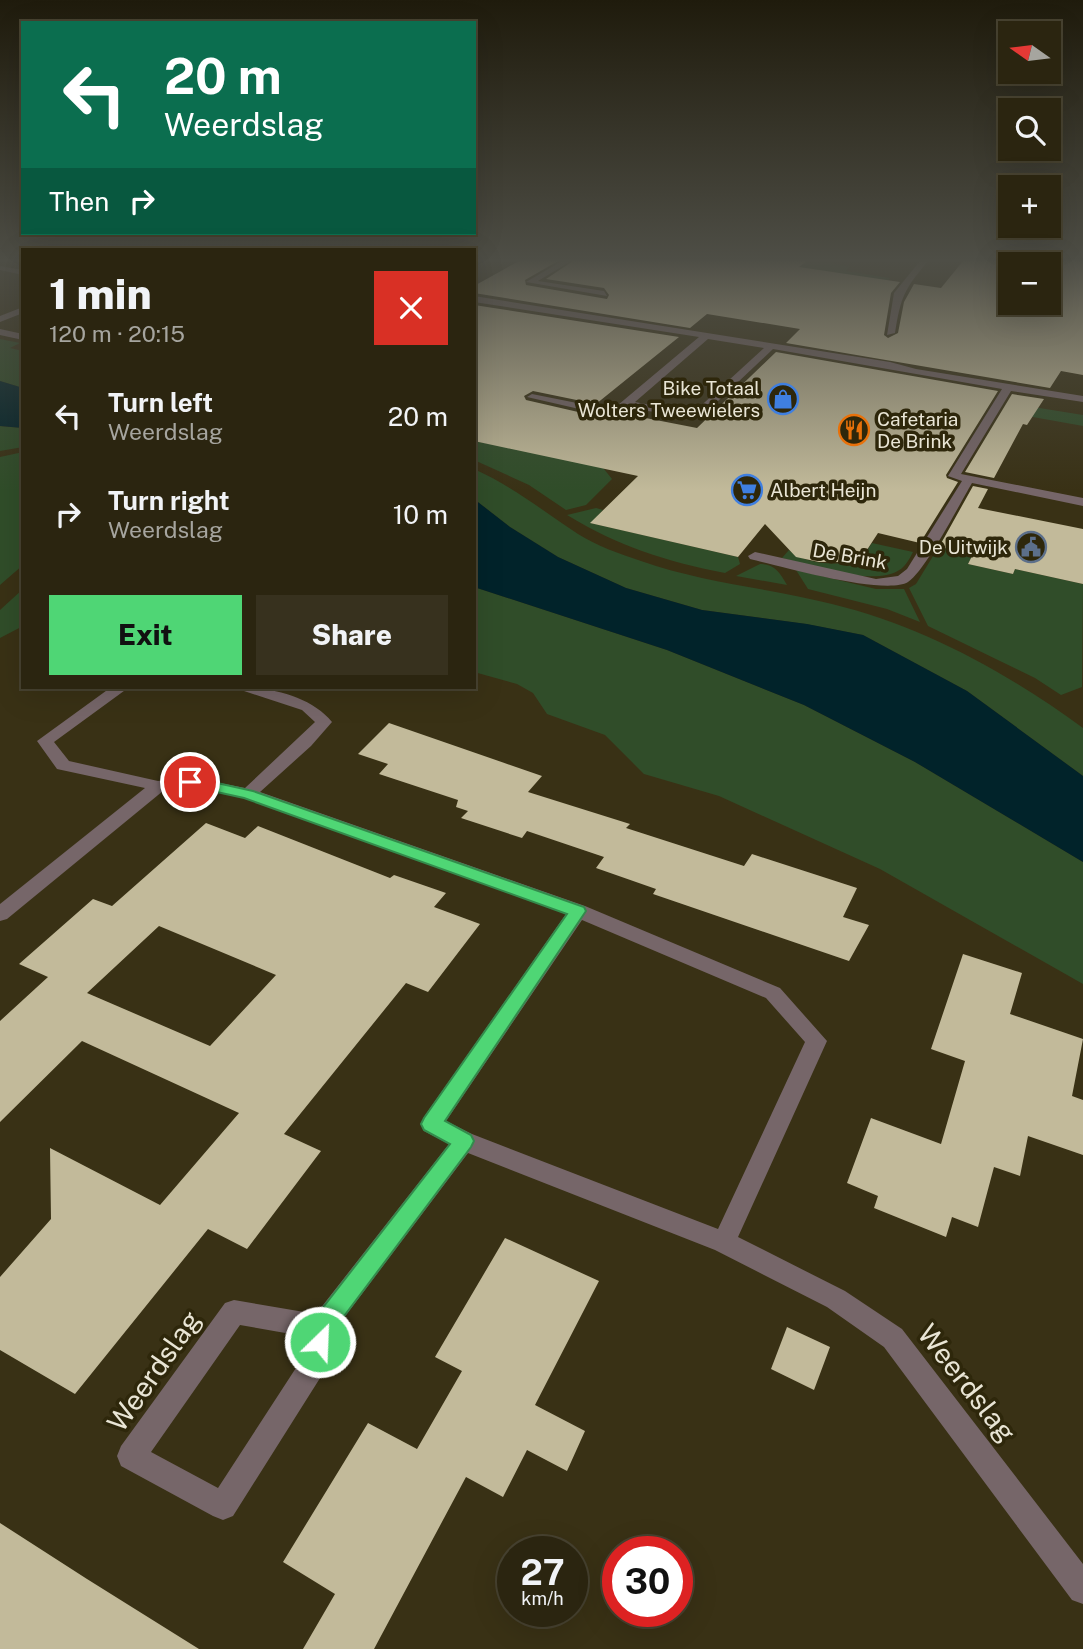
<!DOCTYPE html>
<html lang="en">
<head>
<meta charset="utf-8">
<style>
	:root { --surface:#2b2510; --page:#37311e; --text:#f1f3f6; --muted:#a6a59f; --line:#474230; --accent:#4fd675 }
	body { margin:0; font-family:"Public Sans",sans-serif; background:var(--page); color:var(--text); height:100vh; display:flex; flex-direction:column; font-size:26px; white-space:nowrap }
	* { box-sizing:border-box; margin:0 }
	p { font-size:23px; color:var(--muted) }
	.icon { flex:none; width:38px; height:38px; fill:none; stroke:currentColor; stroke-width:2; stroke-linecap:round; stroke-linejoin:round }
	.map { position:relative; flex:1; overflow:hidden }
	.drawer { position:absolute; left:21px; top:248px; width:455px; height:441px; display:flex; flex-direction:column; background:var(--surface); border-radius:0px; box-shadow:0 7px 28px #0002,0 0 0 2px var(--line) }
	.drawer>* { flex:none }
	.banner { position:absolute; left:21px; top:21px; width:455px; height:214px; border-radius:0px; box-shadow:0 7px 28px #0002,0 0 0 2px var(--line); background:#0b6e4f; color:#fff; overflow:hidden }
	.needle { width:46px; rotate:284deg }
	.fabs { position:absolute; left:998px; top:21px; display:grid; gap:14px }
	.fabs a { display:grid; place-items:center; width:63px; height:63px; border-radius:0px; background:var(--surface); box-shadow:0 7px 28px #0002,0 0 0 2px var(--line); font-size:35px }
	.speed { position:absolute; left:497px; top:1536px; display:flex; gap:14px; font-size:35px; font-weight:700; text-align:center }
	.speed>* { display:grid; place-content:center; width:91px; height:91px; border-radius:50%; background:var(--surface); box-shadow:0 7px 28px #0002,0 0 0 2px var(--line); line-height:1 }
	.speed small { font-size:18px; font-weight:400 }
	.speed .limit { border:10px solid #d22; background:#fff; color:#111 }
	.pin { position:absolute; display:grid; place-items:center; width:60px; height:60px; color:#fff; margin:-30px; border:4px solid #fff; border-radius:50%; box-shadow:0 2px 7px #0007 }
	.me { position:absolute; width:77px; margin:-38px; rotate:24deg; stroke-linejoin:round; filter:drop-shadow(0 0 5px #0008) }
	.turn { display:flex; align-items:center; gap:24px; height:147px; padding:0 28px; font-size:32px }
	.turn .icon { width:91px; height:91px; stroke-width:2.5 }
	.turn b { display:block; font-size:49px; line-height:60px }
	.then { display:flex; align-items:center; height:66px; padding:0 28px; background:#0003; gap:14px; font-size:26px }
	.round { display:grid; place-items:center; flex:none; width:74px; height:74px; border-radius:0px; background:var(--page) }
	.head { display:flex; align-items:center; justify-content:space-between; height:119px; padding:0 28px }
	h1 { font-size:42px; font-weight:800; line-height:52px }
	.primary-button { display:flex; gap:14px; margin-top:auto; padding:14px 28px }
	.primary-button a { flex:1; height:80px; border-radius:0px; background:var(--accent); color:#111; font-size:28px; font-weight:800; line-height:80px; text-align:center }
	.primary-button a+a { background:var(--page); color:var(--text) }
	ul { padding:0; list-style:none }
	li { display:flex; align-items:center; gap:21px; height:98px; padding:0 28px }
	li div { flex:1 }
	li b { display:block; font-size:26px }
	li em { font-style:normal }
	.map>svg:first-child { display:block }
	.green { fill:#304d29 }
	.water { fill:#01232a }
	.building { fill:#c2ba9a; fill-rule:evenodd }
	.lines { fill:none; stroke-linecap:round; stroke-linejoin:round }
	.street { fill:#766669; fill-rule:evenodd }
	.route { fill:#4fd675; stroke:#338b4c; stroke-width:2 }
	.labels { text-anchor:middle; stroke-width:7; stroke-linejoin:round; paint-order:stroke }
	.far-poi-label { font-size:19px; fill:#e9e5d5; stroke:#2e270b; text-anchor:end }
	.far-street-label { font-size:19px; fill:#e9e5d5; stroke:#2e270b }
	.near-street-label { font-size:28px; fill:#e9e5d5; stroke:#2e270b }
</style>
</head>
<body>
<div class="map">
<svg width="1083" height="1649" viewBox="0 0 1083 1649">
	<rect width="100%" height="100%" fill="#393115"/>
	<path class="green" d="M704,261H768L763,264L802,265L807,261H835L833,264L850,266L846,271L890,278L883,286L696,267Z
		M0,339L20,343L10,348L23,351V388L0,381Z
		M1021,405L1083,415V426L1016,414Z
		M0,426L23,428V447L0,451Z
		M474,441L600,464L612,479L586,505L566,510L529,485L474,460Z
		M23,452V565L0,585V457Z
		M474,469C512,486 543,511 578,534C597,546 620,554 641,561C703,583 769,588 832,604C923,626 1008,673 1083,728V776L967,691L863,635L806,624L702,610L626,588L558,557L510,527L474,499Z
		M596,508L603,510L591,523L738,557L740,564L725,573C665,561 620,547 567,515Z
		M944,538L978,545L968,564L1013,574L1015,569L1083,584L1082,687L1061,695L1035,678L928,626L909,588L916,584Z
		M872,543L913,552C910,558 906,565 901,569C874,588 811,565 782,558L789,550C801,563 841,568 857,559C864,555 868,549 872,543Z
		M760,564C775,564 780,573 787,585L736,576Z
		M796,570L876,589H904L920,622L887,609L808,589Z
		M474,587L667,650L804,705L915,762L1083,862V984L880,869L719,796L644,774L605,735L547,714L533,693L517,684L474,672Z
		M23,589V626L0,638V610Z"/>
	<path class="water" d="M0,381L23,388V428L0,426Z
		M474,499L510,527L558,557L626,588L702,610L807,624L863,635L967,691L1083,776V862L915,762L804,705L667,650L474,587Z"/>
	<path class="building" d="M519,261H558L525,280L526,285L607,299L609,295L604,288L546,279L573,261H807L799,267L900,282L891,293L884,335L888,338L898,333L904,302L914,284L941,288L963,261H1083V375L1061,371L1050,388L786,343L800,329L707,314L690,328L474,293V286ZM1010,264H1048V303H1010Z
		M474,305L679,337L596,404L533,391L524,396L526,400L613,420L625,414L697,428L776,352L998,391L946,475L947,478L958,482L920,543L878,533L863,556L848,562H819L796,557L765,524L738,557L590,523L638,476L474,441Z
		M1012,394L1044,399L1027,425L1023,424L994,478L965,472Z
		M973,486L988,489L978,508L1083,529V584L1015,569L1013,574L968,564L973,554L939,547Z
		M389,723L542,776L528,792L630,824L626,828L744,866L752,854L857,888L843,917L869,925L849,961L653,894L656,889L596,868L604,857L527,831L522,838L461,818L468,811L456,807L458,800L379,774L388,764L358,754Z
		M206,823L245,838L258,826L390,878L394,875L446,893L434,907L480,924L428,992L406,983L284,1134L321,1151L247,1249L208,1229L75,1394L0,1350V1277L51,1219L50,1148L160,1205L239,1113L82,1041L0,1122V1021L48,977L19,964L93,899L112,906ZM159,926L276,975L210,1046L87,993Z
		M963,954L1022,973L1010,1014L1083,1039L1072,1096L1083,1100V1155L1028,1136L1020,1176L994,1167L978,1227L952,1217L946,1237L874,1208L878,1196L847,1183L871,1118L941,1144L965,1061L931,1049Z
		M505,1238L599,1281L535,1405L585,1431L567,1471L527,1450L503,1497L466,1477L374,1649H303L335,1594L283,1562L368,1423L417,1449L462,1371L435,1357Z
		M787,1327L830,1347L814,1390L771,1369Z
		M0,1523L87,1579L199,1649H0Z"/>
	<g class="lines">
		<path class="street" d="M562,261H571L538,281L604,291L607,296L526,282Z
			M920,261H928C904,290 901,296 895,333L887,335L894,293Z
			M0,266L23,270V275L0,270Z
			M474,296L890,362L916,369L1083,396V402L1011,391L961,474L1083,498V506L972,483C959,505 926,570 908,582C885,596 780,566 750,559L748,556L755,552L876,579L898,576L907,569L962,481L948,476L1002,389L773,349L699,419L629,408L614,417L527,397L532,394L612,410L699,337L474,302ZM708,339L764,348L693,413L635,402Z
			M23,307V313L0,322V316Z
			M0,329L23,334V340L0,335Z
			M110,688H128L54,742L69,761L158,781L190,777L245,788L315,722L302,710L244,691L241,688C272,687 312,697 332,722L311,746L260,792L585,906L780,988L827,1041L738,1237L845,1291L902,1329L1083,1564V1604L1072,1600L884,1347L827,1307L715,1250L468,1153L334,1331L327,1367L233,1516L223,1520L213,1516L121,1466L117,1456L121,1446L225,1303L234,1300L316,1314L449,1144L424,1131L421,1124L424,1117L566,914L244,798L190,787L163,791L7,919L0,921V904L145,788L57,769L37,741ZM582,920L766,998L805,1042L718,1229L472,1134L446,1121ZM240,1325L308,1337L305,1354L218,1488L151,1452Z"/>
	</g>
	<linearGradient id="sky" x2="0" y2="1"><stop stop-color="#1f1b0c"/><stop offset="0.53" stop-color="#4e4e46"/><stop offset="1" stop-color="#4e4e46" stop-opacity="0"/></linearGradient>
	<rect width="1083" height="491" fill="url(#sky)"/>
	<path class="route" d="M190,777L253,791L584,907L586,911L445,1121L471,1135L474,1141L471,1147L333,1331L328,1350L320,1353L312,1350L308,1342L314,1319L450,1144L424,1130L421,1124L424,1118L567,914L244,798L185,785L183,782L185,779Z"/>
	<defs>
		<g id="shop-ring" transform="scale(1.575)"><circle r="9.5" fill="#2e270b" stroke="#3f7fe0" stroke-width="1.5"/><path d="M-5-2.5h2.3a2.7 3.5 0 0 1 5.4 0H5L5.5 6h-11ZM-1.5-2.5h3a1.5 2.3 0 0 0-3 0Z" fill="#3f7fe0"/></g>
		<g id="restaurant-ring" transform="scale(1.575)"><circle r="9.5" fill="#2e270b" stroke="#e8710a" stroke-width="1.5"/><path d="M-5-6h1v4h1v-4h1v4h1v-4h1v5L-1.5 .5V6h-2V.5L-5-1ZM5-6V6H3V1.5H1.5Q1.5-4 5-6Z" fill="#e8710a"/></g>
		<g id="supermarket-ring" transform="scale(1.575)"><circle r="9.5" fill="#2e270b" stroke="#3f7fe0" stroke-width="1.5"/><path d="M-6-5.5h2.5l.6 2H6L4.5 2H-2.5L-4.4-4H-6ZM-1.5 3.2a1.3 1.3 0 1 0 .1 0ZM3 3.2a1.3 1.3 0 1 0 .1 0Z" fill="#3f7fe0"/></g>
		<g id="civic-ring" transform="scale(1.575)"><circle r="9.5" fill="#2e270b" stroke="#5c6f8a" stroke-width="1.5"/><path d="M-.6-6.5H3V-4.5H.6V-3L4-1V1h2V6H-6V1h2V-1L-.6-3ZM-1.2 2.5V6h2.4V2.5Z" fill="#5c6f8a"/></g>
	</defs>
	<g fill-rule="evenodd">
		<use href="#shop-ring" x="783" y="399"/>
		<use href="#restaurant-ring" x="854" y="430"/>
		<use href="#supermarket-ring" x="747" y="490"/>
		<use href="#civic-ring" x="1031" y="547"/>
	</g>
	<g class="labels">
		<g class="far-poi-label">
			<text x="760" y="395">Bike Totaal<tspan x="760" dy="22">Wolters Tweewielers</tspan></text>
			<text x="877" y="426" text-anchor="start">Cafetaria<tspan x="877" dy="22">De Brink</tspan></text>
			<text x="770" y="497" text-anchor="start">Albert Heijn</text>
			<text x="1008" y="554">De Uitwijk</text>
		</g>
		<g class="far-street-label">
			<text transform="translate(850 556) rotate(10)" y="7">De Brink</text>
		</g>
		<g class="near-street-label">
			<text transform="translate(154 1371) rotate(-55)" y="10">Weerdslag</text>
			<text transform="translate(967 1383) rotate(52)" y="10">Weerdslag</text>
		</g>
	</g>
</svg>
<div class="fabs">
<a><svg class="needle" viewBox="-14 -14 28 28"><path d="M0-13l5 13h-10z" fill="#e53935"/><path d="M0 13l5-13h-10z" fill="#a6a59f"/></svg></a>
<a><svg class="icon" aria-label="search" viewBox="0 0 24 24"><circle cx="10" cy="10" r="6"/><path d="M15 15l6 6"/></svg></a>
<a>+</a>
<a>−</a>
</div>
<div class="speed"><div>27<small>km/h</small></div><div class="limit">30</div></div>
<div class="pin" style="left:190px;top:782px;background:#d93025"><svg class="icon" aria-label="arrive" viewBox="0 0 24 24"><path d="M6 21V4h12l-3 4 3 4H6"/></svg></div>
<svg class="me" style="left:320px;top:1342px" viewBox="-20 -20 40 40"><circle r="17" fill="#4fd675" stroke="#fff" stroke-width="3"/><path d="M0-11L8 9 0 5-8 9z" fill="#fff"/></svg>
<div class="banner">
<div class="turn"><svg class="icon" aria-label="left" viewBox="0 0 24 24"><path d="M17 20v-9H6M10 6l-5 5 5 5"/></svg><div><b>20 m</b>Weerdslag</div></div>
<div class="then">Then<svg class="icon" aria-label="right" viewBox="0 0 24 24"><path d="M7 20v-9h11M14 6l5 5-5 5"/></svg></div>
</div>
<section class="drawer">
<div class="head"><div><h1>1 min</h1><p>120 m · 20:15</p></div><a class="round" style="background:#d93025;color:#fff"><svg class="icon" aria-label="close" viewBox="0 0 24 24"><path d="M6 6l12 12M18 6L6 18"/></svg></a></div>
<ul>
<li><svg class="icon" aria-label="left" viewBox="0 0 24 24"><path d="M17 20v-9H6M10 6l-5 5 5 5"/></svg><div><b>Turn left</b><p>Weerdslag</p></div><em>20 m</em></li>
<li><svg class="icon" aria-label="right" viewBox="0 0 24 24"><path d="M7 20v-9h11M14 6l5 5-5 5"/></svg><div><b>Turn right</b><p>Weerdslag</p></div><em>10 m</em></li>
</ul>
<div class="primary-button"><a>Exit</a><a>Share</a></div>
</section>
</div>
</body>
</html>
